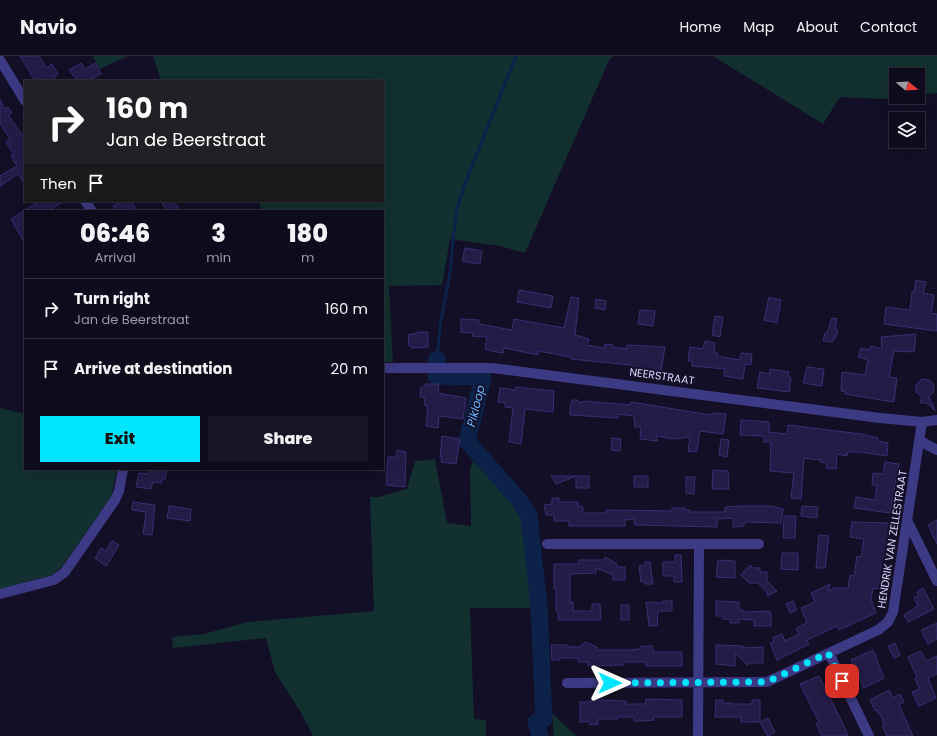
<!DOCTYPE html>
<html lang="en">
<head>
<meta charset="utf-8">
<style>
	:root { --surface:#0e0b1c; --page:#171425; --text:#f1f3f6; --muted:#9b9ba3; --line:#2e2b3b; --accent:#00e5ff }
	body { margin:0; font-family:Poppins,sans-serif; background:var(--page); color:var(--text); height:100vh; display:flex; flex-direction:column; font-size:15px; white-space:nowrap }
	* { box-sizing:border-box; margin:0 }
	p { font-size:13px; color:var(--muted) }
	.icon { flex:none; width:22px; height:22px; fill:none; stroke:currentColor; stroke-width:2; stroke-linecap:round; stroke-linejoin:round }
	.map { position:relative; flex:1; overflow:hidden }
	.panel { position:absolute; left:24px; top:154px; width:360px; height:260px; display:flex; flex-direction:column; background:var(--surface); border-radius:0px; box-shadow:0 4px 16px #0002,0 0 0 1px var(--line) }
	.panel>* { flex:none }
	.guide { position:absolute; left:24px; top:24px; width:360px; height:122px; border-radius:0px; box-shadow:0 4px 16px #0002,0 0 0 1px var(--line); background:#202124; color:#fff; overflow:hidden }
	.needle { width:26px; rotate:108deg }
	.buttons { position:absolute; left:889px; top:12px; display:grid; gap:8px }
	.buttons a { display:grid; place-items:center; width:36px; height:36px; border-radius:0px; background:var(--surface); box-shadow:0 4px 16px #0002,0 0 0 1px var(--line); font-size:20px }
	.pin { position:absolute; display:grid; place-items:center; width:34px; height:34px; color:#fff; margin:-17px; border-radius:8px; box-shadow:0 2px 6px #0006 }
	.me { position:absolute; width:44px; margin:-22px; rotate:90deg; stroke-linejoin:round; filter:drop-shadow(0 0 3px #0008) }
	.turn { display:flex; align-items:center; gap:14px; height:84px; padding:0 16px; font-size:18px }
	.turn .icon { width:52px; height:52px; stroke-width:2.5 }
	.turn b { display:block; font-size:28px; line-height:34px }
	.then { display:flex; align-items:center; height:38px; padding:0 16px; background:#0003; gap:8px; font-size:15px }
	.eta { display:flex; justify-content:space-evenly; align-items:center; height:68px; text-align:center }
	.eta b { font-size:24px; font-weight:800; line-height:28px }
	.cta { display:flex; gap:8px; margin-top:auto; padding:8px 16px }
	.cta a { flex:1; height:46px; border-radius:0px; background:var(--accent); color:#111; font-size:16px; font-weight:800; line-height:46px; text-align:center }
	.cta a+a { background:var(--page); color:var(--text) }
	ul { padding:0; list-style:none }
	li { display:flex; align-items:center; gap:12px; height:60px; padding:0 16px; border-top:1px solid var(--line) }
	li div { flex:1 }
	li b { display:block; font-size:15px }
	li em { font-style:normal }
	header { display:flex; align-items:center; gap:24px; box-sizing:border-box; height:56px; padding:0 20px; background:var(--surface); border-bottom:1px solid var(--line) }
	header strong { font-size:19px }
	nav { display:flex; gap:22px; margin-inline-start:auto; font-size:14px }
	.map>svg:first-child { display:block }
	.green { fill:#12302f }
	.lines { fill:none; stroke-linecap:round; stroke-linejoin:round }
	.stream { stroke:#0c2248; stroke-width:3 }
	.river { stroke:#0c2248; stroke-width:17 }
	.building { fill:#241b47; stroke:#3b2d73 }
	.street { stroke:#3d3a85; stroke-width:10 }
	.route { stroke:#00e5ff; stroke-width:7; stroke-dasharray:0 12.6 }
	.labels { text-anchor:middle; stroke-width:4; stroke-linejoin:round; paint-order:stroke }
	.street-label { font-size:11px; fill:#d9d4ff; stroke:#130f26 }
	.water-label { font-size:12px; font-style:italic; fill:#62b6ff; stroke:#130f26 }
</style>
</head>
<body>
<header>
<strong>Navio</strong>
<nav><a>Home</a><a>Map</a><a>About</a><a>Contact</a></nav>
</header>
<div class="map">
<svg width="937" height="680" viewBox="0 0 937 680">
	<rect width="100%" height="100%" fill="#130f26"/>
	<path class="green" d="M93,0H128L100,13Z
		M153,0H614L609,4L525,197L500,190L450,183L442,229L389,230L393,306H383V155H260V145H383V25H161Z
		M713,0H937V37L918,39V19H896V41H900L884,43L840,41L823,68Z
		M0,352L25,358V413H117L111,441L62,511L52,519L0,533Z
		M479,390L519,444L529,460L538,552H470L474,663L486,664V680H313L300,655L275,616L266,582L173,592L172,581L204,578L248,566L374,555L370,441H379L407,433L415,405L435,403L447,467L471,470L470,413Z
		M552,657L576,680H554Z"/>
	<g class="lines">
		<path class="stream" d="M437,303L440,271L450,216L456,157L464,130L516,0"/>
		<path class="river" d="M437,303L436,320L478,321L483,322L467,385L519,444L529,460L539,550L544,663L536,666L540,680"/>
	</g>
	<path class="building" d="M20,0H39L46,12L52,8L58,18L54,20L56,25H35Z
		M81,7L85,13L96,7L101,18L87,25H78L69,14Z
		M0,44L5,53L8,51L12,57L8,59L25,83V129L18,118L0,130V120L17,110L11,100L14,99L6,86L10,83L0,67Z
		M40,145H64L48,155H25V188L11,163Z
		M121,145H131L137,155H117L113,150Z
		M161,145H174L180,155H167Z
		M465,192L482,195L480,208L462,205Z
		M916,224L926,226L923,237L934,239L931,257L937,258V275L884,268L886,251L910,254L912,236H914Z
		M519,234L553,240L551,252L517,246Z
		M571,241L579,242L575,279L589,283L587,289L604,292L605,288L613,289L612,291L626,293L627,289L665,291L661,315L631,311V309L571,303V301L538,295V299L504,292L503,297L492,295L485,293L487,281L472,280L473,277L461,276V263L479,264V268L512,274L514,263L564,272Z
		M769,241L781,244L777,267L764,264Z
		M596,243L606,245L605,254L595,252Z
		M640,254L655,255L653,270L638,268Z
		M715,260L723,261L720,281L712,279Z
		M832,262L837,263L835,273L838,274L835,283H833L832,286L823,285L825,277H827Z
		M421,276H428V291L411,292V289L409,290L408,279Z
		M916,278L914,296L894,295L889,321L897,322L894,346L845,338L846,336L841,335L842,316L865,319L868,304L858,301L861,292L870,294L871,290L882,293L881,281Z
		M705,285L715,287L714,297H718L717,300L740,304L741,297L752,298L751,309L745,308L743,323L724,320L725,313L692,310V305H688L690,291L703,293Z
		M807,311L824,313L822,330L803,327Z
		M770,313L789,316L788,321L791,322L789,336L757,332L760,316L770,318Z
		M922,323L929,324L933,328L934,336L929,340L935,355L927,347H920L922,341L916,336V330Z
		M425,328H439L438,337L466,342L463,363L439,360L438,372L426,370L428,350H425L424,341H420L421,331H425Z
		M516,331L554,335L553,356L525,353L521,388L509,386L513,352L505,351V347L498,346L500,332L516,334Z
		M572,344H578L580,347L584,345L630,349L631,346L711,359L712,357L726,358L723,378L700,375L697,395L688,396L690,381L674,383L656,380L658,385L640,383L641,371H635L634,360L618,358V362L570,359V352Z
		M741,364L769,366V376L787,378L788,369L861,378L878,382V385L888,387L887,400L859,396H848L847,400L837,398L836,413L826,412L827,407L820,406V404L804,402L801,443L791,442L794,417L770,415L771,386H764V380L740,379Z
		M442,380L460,383L456,408L441,406L442,401H440Z
		M612,382L621,383L620,395L611,394Z
		M721,383L729,384L727,401L719,399Z
		M397,394L406,396L405,431L386,429L388,401H396Z
		M885,406L899,408L890,457L854,452L856,441L875,444L877,429H872L873,417L883,418Z
		M149,413H167L165,423H162L161,427L153,426L151,433L136,431L139,417L148,418Z
		M713,414L728,415L729,433H712Z
		M551,420H576L556,428Z
		M576,420H589V432H576Z
		M634,420H648V431H634Z
		M686,421H695L694,438L686,437Z
		M552,442H559V446H578V450L583,451V457H606L607,454L672,455V452H685V454H690V456H725V451L738,450H771L783,453L781,467L744,466V470L733,471V462L717,463V471L635,469L634,463L625,464V470H569V465H554V459H546L544,449L552,448Z
		M133,446L155,449L152,479L143,478L146,456L132,454Z
		M169,450L191,453L190,465L167,462Z
		M802,450L818,451L817,462L801,460Z
		M784,460H796L795,482H783Z
		M937,464V488L928,469Z
		M852,466L888,467V470H890L880,530L879,533L873,532L871,543L876,557L839,574L837,570L807,584L809,588L777,604L770,587L774,586L773,582L782,578L785,585L799,578L796,572L807,567L801,552L815,546L811,537L830,528L828,535L835,532H848L850,519L854,520L857,500L861,501L864,483L850,481Z
		M819,479L829,480L825,512H816Z
		M112,485L119,489L106,510L95,502L101,492L106,495Z
		M782,497H798V514L781,513Z
		M675,499H681L682,526H674V520H663V506H675Z
		M605,501L617,508V511H625V524H613V519L596,512V517L570,518V546H573V555H592V548H600L601,564H558V555H556V533H554V508H579V504H604Z
		M718,504L735,505V522L716,521Z
		M645,506H650L653,528H645V525L641,526L639,510L645,509Z
		M750,509L753,512H760V516H767V525L777,535L767,540V536L758,527H749L741,519Z
		M923,532L934,553L908,566L904,559L918,550L914,542L918,540L917,536Z
		M663,545H672V555H658L657,570H649L646,546L663,547Z
		M716,545L739,546V554H743V556L769,555L771,557V570H754V564L739,563V567H730V563H723V560H716Z
		M793,545L797,554L790,557L786,548Z
		M621,549H629V564H621Z
		M937,567V583L928,588L921,574Z
		M585,586L597,591V594H634V593H641V590H653V596H682V610H646V606H624V609L588,610V606H578V602H560V604H552L551,589H568V591H579Z
		M895,587L900,599L894,602L888,590Z
		M716,589L743,590V592L763,591V607H749L747,609L735,597V610L716,608Z
		M873,594L884,622L864,632L851,604Z
		M921,595L926,605L937,600V618L928,622L936,642L919,650L912,636L920,633L915,623L917,621L908,601Z
		M819,620L843,668L848,680H822L816,668L819,666L800,628Z
		M889,634L893,642L900,638L904,646L899,649L913,680H887L882,670L884,669L882,662L877,654L875,655L870,644Z
		M646,643L682,644V661H654V664L643,665H634V661H618V663H598V668L590,669L589,666H580V646H590V644H598L626,645V648H645Z
		M716,644H723V647H731V648H752V644H760V666H741V661H715Z
		M768,662L775,676L769,680L767,679L760,666Z"/>
	<g class="lines">
		<path class="street" d="M0,4L25,45
			M85,145L92,155
			M383,312H492L880,362L922,366L937,364
			M920,385L937,394
			M908,466L937,525
			M547,488H699L698,680
			M699,488H759
			M0,538L54,524L65,516L115,444L119,435L123,413
			M829,597L869,680
			M567,627L767,626L878,574L888,566L893,556L922,366"/>
	</g>
	<g class="lines">
		<path class="route" d="M610,627L767,626L828,597L842,625"/>
	</g>
	<g class="labels">
		<g class="street-label">
			<text transform="translate(662 320) rotate(8)" y="4">NEERSTRAAT</text>
			<text transform="translate(892 483) rotate(-81)" y="4">HENDRIK VAN ZELLESTRAAT</text>
		</g>
		<g class="water-label">
			<text transform="translate(476 350) rotate(-76)" y="4">Pikloop</text>
		</g>
	</g>
</svg>
<div class="buttons">
<a><svg class="needle" viewBox="-14 -14 28 28"><path d="M0-13l5 13h-10z" fill="#e53935"/><path d="M0 13l5-13h-10z" fill="#9b9ba3"/></svg></a>
<a><svg class="icon" aria-label="layers" viewBox="0 0 24 24"><path d="M12 4l9 5-9 5-9-5zM3 14l9 5 9-5"/></svg></a>
</div>
<div class="pin" style="left:842px;top:625px;background:#d93025"><svg class="icon" aria-label="arrive" viewBox="0 0 24 24"><path d="M6 21V4h12l-3 4 3 4H6"/></svg></div>
<svg class="me" style="left:610px;top:627px" viewBox="-20 -20 40 40"><path d="M0-17L14 15 0 8-14 15z" fill="#00e5ff" stroke="#fff" stroke-width="4"/></svg>
<div class="guide">
<div class="turn"><svg class="icon" aria-label="right" viewBox="0 0 24 24"><path d="M7 20v-9h11M14 6l5 5-5 5"/></svg><div><b>160 m</b>Jan de Beerstraat</div></div>
<div class="then">Then<svg class="icon" aria-label="arrive" viewBox="0 0 24 24"><path d="M6 21V4h12l-3 4 3 4H6"/></svg></div>
</div>
<section class="panel">
<div class="eta">
<div><b>06:46</b><p>Arrival</p></div>
<div><b>3</b><p>min</p></div>
<div><b>180</b><p>m</p></div>
</div>
<ul>
<li><svg class="icon" aria-label="right" viewBox="0 0 24 24"><path d="M7 20v-9h11M14 6l5 5-5 5"/></svg><div><b>Turn right</b><p>Jan de Beerstraat</p></div><em>160 m</em></li>
<li><svg class="icon" aria-label="arrive" viewBox="0 0 24 24"><path d="M6 21V4h12l-3 4 3 4H6"/></svg><div><b>Arrive at destination</b></div><em>20 m</em></li>
</ul>
<div class="cta"><a>Exit</a><a>Share</a></div>
</section>
</div>
</body>
</html>
